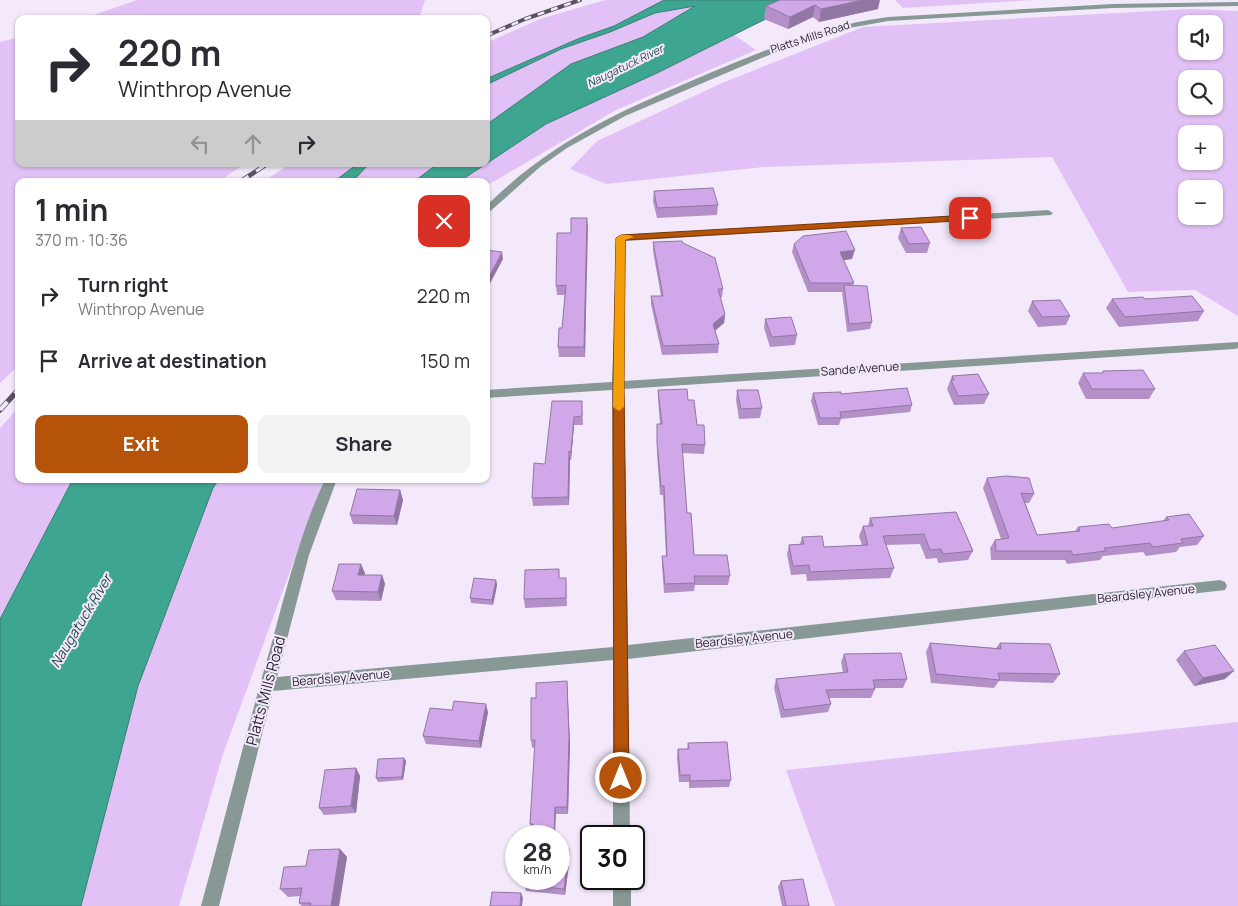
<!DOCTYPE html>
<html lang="en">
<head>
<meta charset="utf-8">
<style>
	:root { --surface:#fff; --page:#f2f2f3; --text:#2b2b33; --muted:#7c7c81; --accent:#b45309 }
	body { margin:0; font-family:Manrope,sans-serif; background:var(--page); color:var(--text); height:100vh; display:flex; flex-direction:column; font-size:19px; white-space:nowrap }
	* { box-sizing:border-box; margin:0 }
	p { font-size:16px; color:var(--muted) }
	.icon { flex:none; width:28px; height:28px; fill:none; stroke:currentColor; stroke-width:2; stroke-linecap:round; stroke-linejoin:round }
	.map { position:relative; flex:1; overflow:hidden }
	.side { position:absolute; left:15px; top:178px; width:475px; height:305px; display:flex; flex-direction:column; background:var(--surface); border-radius:10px; box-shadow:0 1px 4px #0004 }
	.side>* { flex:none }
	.guide { position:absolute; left:15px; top:15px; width:475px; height:152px; border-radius:10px; box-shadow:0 1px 4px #0004; background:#fff; color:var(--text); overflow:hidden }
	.fabs { position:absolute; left:1178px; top:15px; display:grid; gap:10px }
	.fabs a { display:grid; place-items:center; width:45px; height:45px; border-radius:10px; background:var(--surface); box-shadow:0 1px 4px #0004; font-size:25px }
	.speed { position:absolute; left:505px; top:825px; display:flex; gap:10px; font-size:25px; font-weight:700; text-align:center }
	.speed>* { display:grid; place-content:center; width:65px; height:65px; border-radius:50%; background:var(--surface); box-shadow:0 1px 4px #0004; line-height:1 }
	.speed small { font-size:12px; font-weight:400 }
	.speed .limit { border:2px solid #111; border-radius:8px; background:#fff; color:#111 }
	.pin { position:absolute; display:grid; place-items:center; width:42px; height:42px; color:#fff; margin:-21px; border-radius:10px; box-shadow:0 2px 8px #0006 }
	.me { position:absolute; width:55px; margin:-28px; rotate:0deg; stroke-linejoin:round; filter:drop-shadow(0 0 4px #0008) }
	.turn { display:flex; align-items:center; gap:18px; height:105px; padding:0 20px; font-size:22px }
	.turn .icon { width:65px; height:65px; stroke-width:2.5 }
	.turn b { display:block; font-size:35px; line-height:42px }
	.lanes { display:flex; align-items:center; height:48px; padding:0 20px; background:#0003; justify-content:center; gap:25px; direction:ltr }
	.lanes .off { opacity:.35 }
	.round { display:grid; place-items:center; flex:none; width:52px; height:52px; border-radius:10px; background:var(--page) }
	.headline { display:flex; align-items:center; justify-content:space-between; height:85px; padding:0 20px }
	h1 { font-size:30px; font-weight:700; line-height:38px }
	.button { display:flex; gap:10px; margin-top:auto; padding:10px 20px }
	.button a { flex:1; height:58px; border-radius:10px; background:var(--accent); color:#fff; font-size:20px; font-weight:700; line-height:58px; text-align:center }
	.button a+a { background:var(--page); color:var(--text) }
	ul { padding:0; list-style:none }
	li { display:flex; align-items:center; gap:15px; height:65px; padding:0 20px }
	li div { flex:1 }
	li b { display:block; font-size:19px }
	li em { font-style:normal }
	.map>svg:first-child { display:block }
	.green { fill:#e2c2f6; fill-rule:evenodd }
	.water { fill:#3ea591; stroke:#387e74 }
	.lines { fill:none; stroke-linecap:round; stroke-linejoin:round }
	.street { fill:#889995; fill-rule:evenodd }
	.rail-far2-casing { stroke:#59525f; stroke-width:4 }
	.rail-far1-casing { stroke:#59525f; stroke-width:4.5 }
	.rail-casing { stroke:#59525f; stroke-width:5.5 }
	.rail-far2 { stroke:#f3e9fb; stroke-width:2.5; stroke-dasharray:7; stroke-linecap:butt }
	.rail-far1 { stroke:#f3e9fb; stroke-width:3; stroke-dasharray:9; stroke-linecap:butt }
	.rail { stroke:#f3e9fb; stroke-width:4; stroke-dasharray:11; stroke-linecap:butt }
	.wall { fill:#b390c8 }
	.shaded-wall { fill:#9276a3 }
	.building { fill:#d0a8e9; stroke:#9276a3 }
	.route { fill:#b45309; stroke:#753606 }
	.slow { fill:#f59e0b }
	.labels { text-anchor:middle; stroke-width:4; stroke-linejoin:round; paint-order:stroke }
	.far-street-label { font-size:11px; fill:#2a242f; stroke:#f3e9fb }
	.far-water-label { font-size:11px; font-style:italic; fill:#1f4c43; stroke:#f3e9fb }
	.street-label { font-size:12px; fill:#2a242f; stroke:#f3e9fb }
	.water-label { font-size:14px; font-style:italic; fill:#1f4c43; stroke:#f3e9fb }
	.near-street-label { font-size:15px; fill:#2a242f; stroke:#f3e9fb }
</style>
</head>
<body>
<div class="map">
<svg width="1238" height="906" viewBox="0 0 1238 906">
	<rect width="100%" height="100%" fill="#f3e9fb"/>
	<path class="green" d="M137,0H425L419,19H82Z
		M605,0H664L614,26L580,38L486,79V43L540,19Z
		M895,0H1033L903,8Z
		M696,5L643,37L571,64L486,125V85L561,49L610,32L655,13Z
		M1191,9L1238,11V316L1195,290L1128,292L1052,157L765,167L606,184L570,169L597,141L722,83L863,27ZM1186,24H1214V51H1186ZM1186,79H1214V106H1186ZM1186,134H1214V161H1186ZM1186,189H1214V216H1186Z
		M733,34L756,50L616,110L486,186V181H460L546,124L657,73Z
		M19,37V164H245L219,181H19V365L0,383V42Z
		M290,164H357L335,181H264Z
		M369,164H437L415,181H353Z
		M19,407V479H73L0,618V428Z
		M219,479H324L223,754L179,906H81L138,686L213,488Z
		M1238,722V906H835L786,770Z"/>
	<path class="water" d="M664,0H804L657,73L546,124L486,164V125L571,64L643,37L695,6L655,13L610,32L561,49L486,85V79L580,38L614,26Z
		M357,164H369L353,181H335Z
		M437,164H486L460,181H415Z
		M73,479H219L213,488L138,686L81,906H0V619Z"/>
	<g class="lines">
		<path class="street" d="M1238,2V6L1113,8L888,21L844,29L802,41L625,116L567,148L540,167L486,215V206C555,138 625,109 712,72C770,48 826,25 888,17L1113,4Z
			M1048,210L1053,213L1051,215L626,241L624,381L1238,342V348L1235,349L624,389L628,645L1220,580L1225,582L1227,586L1225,590L628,659L630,836H613V660L273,691L219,906H201C225,818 247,729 272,642C287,586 301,531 325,479H337L309,555L277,677L613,647L612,390L486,398V390L612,382L618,236Z
			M613,879H631V906H613Z"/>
		<g class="rail-far2-casing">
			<path id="rail-far2" d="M486,36L525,19L580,0"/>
		</g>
		<g class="rail-far1-casing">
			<path id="rail-far1" d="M241,181L267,164"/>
		</g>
		<g class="rail-casing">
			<path id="rail" d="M0,410L19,389"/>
		</g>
		<use href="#rail-far2" class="rail-far2"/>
		<use href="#rail-far1" class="rail-far1"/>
		<use href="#rail" class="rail"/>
	</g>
	<path class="wall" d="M780,0L878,9L819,22L813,17L788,29L764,19L766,6Z
		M654,191L718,205L717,215L657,218L653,201Z
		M587,218L585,357H559L558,347L562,328L565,295H557L556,286L571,233Z
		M901,228L930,243L927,253H906L898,238Z
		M653,242L683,243L723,289L722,297L720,298L725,314L724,323L715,331L719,344L718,353L662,355L651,304V296H661L653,251Z
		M794,244L852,259L843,260L854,283L853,285L872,322L870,329L847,332L842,292H808L792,252Z
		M1112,299H1145L1204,311L1198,321L1119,327L1106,308Z
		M1032,301L1070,316L1066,325L1038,327L1028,311Z
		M765,319L797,335L795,345L770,347L764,328Z
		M1103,371L1155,389L1149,399H1086L1078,383L1083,373H1102Z
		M952,376L989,394L984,404L954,405L947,389Z
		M658,390L688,400L705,445L704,454L682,453L687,513L694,555L730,576L728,585H695L694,591L664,593L662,565V556H666L663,495H660L657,453V424H660L658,399Z
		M737,390L762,408L760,418L739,419L736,400Z
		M813,393L841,394L912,405L910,412L841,419L839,425H818L811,401Z
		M582,401L583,425H574L571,460H570L569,505L533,506L532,498L545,464Z
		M987,478L1034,494L1029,503H1025L1037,535L1075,531L1078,527L1112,528L1163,521L1166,517L1204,536L1197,545L1180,547L1176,552L1146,556L1143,552L1103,556L1100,560L1067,564L1065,560H991L990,548L995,540L1001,539L983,488Z
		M400,490L403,500L397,525L353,524L350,515Z
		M956,512L973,551L968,560L938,563L937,558L926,559L920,544L886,545L894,568L890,578L807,581L806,574L791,575L787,554L789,545L800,544L802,537L824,547L862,545L859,536L863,526H868L870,518Z
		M559,569V578H566L567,606L525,608L524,599Z
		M365,573L364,575H382L385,584L381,601L336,600L332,591Z
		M496,580L497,585L493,605L471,603L470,598Z
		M930,643L996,648L1000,643L1060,674L1053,683L999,681L994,688L931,683L926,652Z
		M1184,651L1225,679L1194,686L1176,660Z
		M844,654L907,679L903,688H875V689L871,698H829L831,704L828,712L781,718L774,688L776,679L843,673L841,662Z
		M567,681L570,745L568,814H556L532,831L530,824L535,747L532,748L531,740L536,698Z
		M488,712L481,748L426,744L423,736Z
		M688,743L731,780L729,787L689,788V782H679L677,757L678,749H687Z
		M404,758L406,761L403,780L378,782L376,778Z
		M356,768L360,776L356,813L324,815L319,808Z
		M340,849L347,857L339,906H302L299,903L300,896L288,897L280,889L306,866Z
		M569,849L570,856L565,895L526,891L524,885Z
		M781,881L809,906H782L778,887Z"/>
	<path class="shaded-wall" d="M863,0H880L878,9L819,22L821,9Z
		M815,5L813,17L788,29L790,17Z
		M587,218L588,227L585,357L584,347Z
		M855,250L852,259L838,261L840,252Z
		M502,252L503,259L486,291V283Z
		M725,314L724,323L712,333L713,324Z
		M574,417V425L571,460V452Z
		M569,451L570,460L569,505L568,497Z
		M400,490L403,500L397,525L394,516Z
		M361,564L365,573L362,584L358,575Z
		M382,575L385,584L381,601L378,592Z
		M496,580L497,585L493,605L492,600Z
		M1234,671L1225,679L1194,686L1203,678Z
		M567,681L570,745L568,814L567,807Z
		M486,704L488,712L481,748L479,741Z
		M404,758L406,761L403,780L402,777Z
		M356,768L360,776L356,813L351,806Z
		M555,807L556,814L555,836H554Z
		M340,849L347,857L339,906H331Z
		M569,849L570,856L565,895L564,889Z
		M521,893L523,898L522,906H520Z"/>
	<path class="building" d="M780,0H863L821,9L815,5L790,17L766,6Z
		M713,188L718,205L657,208L654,191Z
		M571,218H587L584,347H558L559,328H562L566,285L556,286L557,233H571Z
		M921,227L930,243L909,244L901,228Z
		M846,231L855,250L840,252L854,283H810L794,244L803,236Z
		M682,241L683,243L715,258L723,289H718L725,314L713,324L719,344L663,346L651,296H663L653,242Z
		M486,250L502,252L486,283Z
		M844,285L867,286L872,322L849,324Z
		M1192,296L1204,311L1125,317L1112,299L1143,297L1145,299Z
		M1060,300L1070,316L1042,317L1032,301Z
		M791,317L797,335L772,337L765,319Z
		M1143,370L1155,389H1092L1083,373H1103V371Z
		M978,374L989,394L958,396L951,380H954L952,376Z
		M907,388L912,405L840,412L841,418H820L813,393L841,392V394Z
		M687,389L688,400H694L697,425H704L705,445L682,444L687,513H691L694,555H727L730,576H694L695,583L665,584L662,556H667L664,486H661L657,443V424H662L658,390Z
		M737,390H758L762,408L741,409Z
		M552,401H582V416L574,417L571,452L569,451L568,497L532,498L534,463L545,464Z
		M1006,476L1029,478L1034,494L1021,493L1037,535L1080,531L1078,527L1109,524L1112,528L1169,520L1166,517L1189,514L1204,536L1181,539L1183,543L1153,547L1150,543L1104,548L1106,551L1073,555L1071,551H996L995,540L1009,538L987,478Z
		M357,489L400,490L394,516L350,515Z
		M956,512L973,551L943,554L941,549L930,550L924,534L883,536L894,568L810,572L809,565L793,566L789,545L804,544L802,537L822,536L824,547L868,545L863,526H873L870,518Z
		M339,564H361L358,575H382L378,592L332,591Z
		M559,569V578H566V598L524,599L525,570Z
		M474,578L496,580L492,600L470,598Z
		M930,643L1001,649L1000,643L1050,644L1060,674L998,673L1000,680L936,674Z
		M1215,645L1234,671L1203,678L1184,651Z
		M901,653L907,679L873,680L875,689L826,690L831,704L784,710L776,679L848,672L844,654Z
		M567,681L569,737L567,807H555L554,836H531L533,824H530L535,740H531V698H536V683Z
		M454,701L486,704L479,741L423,736L430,708L452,710Z
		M727,742L731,780L690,781V775H680L678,749H689L688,743Z
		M404,758L402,777L376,778L378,759Z
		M356,768L351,806L319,808L325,770Z
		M340,849L331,906H310L311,903H299L302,888L280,889L284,867L306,866L309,850Z
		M559,849H569L564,889L524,885L525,879H559Z
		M803,879L809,906H786L781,881Z
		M492,892L521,893L520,906H490Z"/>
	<path class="route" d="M970,215L974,216V220L625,240L624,385L629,778L627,783L621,785L616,783L614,778L613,385L616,238L621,235Z"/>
	<path class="slow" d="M621,235H629L634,237L625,240L624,407L619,411L613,407L616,238Z"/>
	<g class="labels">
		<g class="far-street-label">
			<text transform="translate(810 37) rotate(-18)" y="4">Platts Mills Road</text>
		</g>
		<g class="far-water-label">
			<text transform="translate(625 66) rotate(-26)" y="4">Naugatuck River</text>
		</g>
		<g class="street-label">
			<text transform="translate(860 369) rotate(-4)" y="4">Sande Avenue</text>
			<text transform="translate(1146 594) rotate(-6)" y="4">Beardsley Avenue</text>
			<text transform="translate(744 639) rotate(-6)" y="4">Beardsley Avenue</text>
			<text transform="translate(341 678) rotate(-5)" y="4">Beardsley Avenue</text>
		</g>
		<g class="water-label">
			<text transform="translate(81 621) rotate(-59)" y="5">Naugatuck River</text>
		</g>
		<g class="near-street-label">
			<text transform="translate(266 691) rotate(-75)" y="5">Platts Mills Road</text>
		</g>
	</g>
</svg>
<div class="fabs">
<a><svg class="icon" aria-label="sound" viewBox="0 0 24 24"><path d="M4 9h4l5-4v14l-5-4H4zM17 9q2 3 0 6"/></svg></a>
<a><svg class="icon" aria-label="search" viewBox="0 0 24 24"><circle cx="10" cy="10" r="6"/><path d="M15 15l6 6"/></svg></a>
<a>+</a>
<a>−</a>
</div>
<div class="speed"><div>28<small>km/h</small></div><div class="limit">30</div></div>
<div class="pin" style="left:970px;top:218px;background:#d93025"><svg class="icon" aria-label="arrive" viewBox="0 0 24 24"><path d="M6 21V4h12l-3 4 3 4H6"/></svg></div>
<svg class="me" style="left:621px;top:778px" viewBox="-20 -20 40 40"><circle r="17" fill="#b45309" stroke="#fff" stroke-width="3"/><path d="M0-11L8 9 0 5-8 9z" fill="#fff"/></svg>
<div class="guide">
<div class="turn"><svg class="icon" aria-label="right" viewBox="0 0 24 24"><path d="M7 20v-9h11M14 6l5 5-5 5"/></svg><div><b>220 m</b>Winthrop Avenue</div></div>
<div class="lanes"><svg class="icon off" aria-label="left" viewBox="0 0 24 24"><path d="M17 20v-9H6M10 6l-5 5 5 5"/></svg><svg class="icon off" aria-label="ahead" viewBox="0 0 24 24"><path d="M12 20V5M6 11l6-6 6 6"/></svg><svg class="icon" aria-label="right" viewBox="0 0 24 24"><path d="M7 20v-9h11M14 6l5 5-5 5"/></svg></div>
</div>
<section class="side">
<div class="headline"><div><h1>1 min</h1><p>370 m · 10:36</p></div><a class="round" style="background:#d93025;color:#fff"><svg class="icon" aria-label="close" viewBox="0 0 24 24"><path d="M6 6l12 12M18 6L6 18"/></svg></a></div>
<ul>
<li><svg class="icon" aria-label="right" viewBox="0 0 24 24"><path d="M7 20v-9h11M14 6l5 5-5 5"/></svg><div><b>Turn right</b><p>Winthrop Avenue</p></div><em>220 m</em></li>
<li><svg class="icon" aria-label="arrive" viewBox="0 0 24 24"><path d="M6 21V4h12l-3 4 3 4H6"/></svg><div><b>Arrive at destination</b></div><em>150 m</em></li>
</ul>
<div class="button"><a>Exit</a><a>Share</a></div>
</section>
</div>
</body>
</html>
